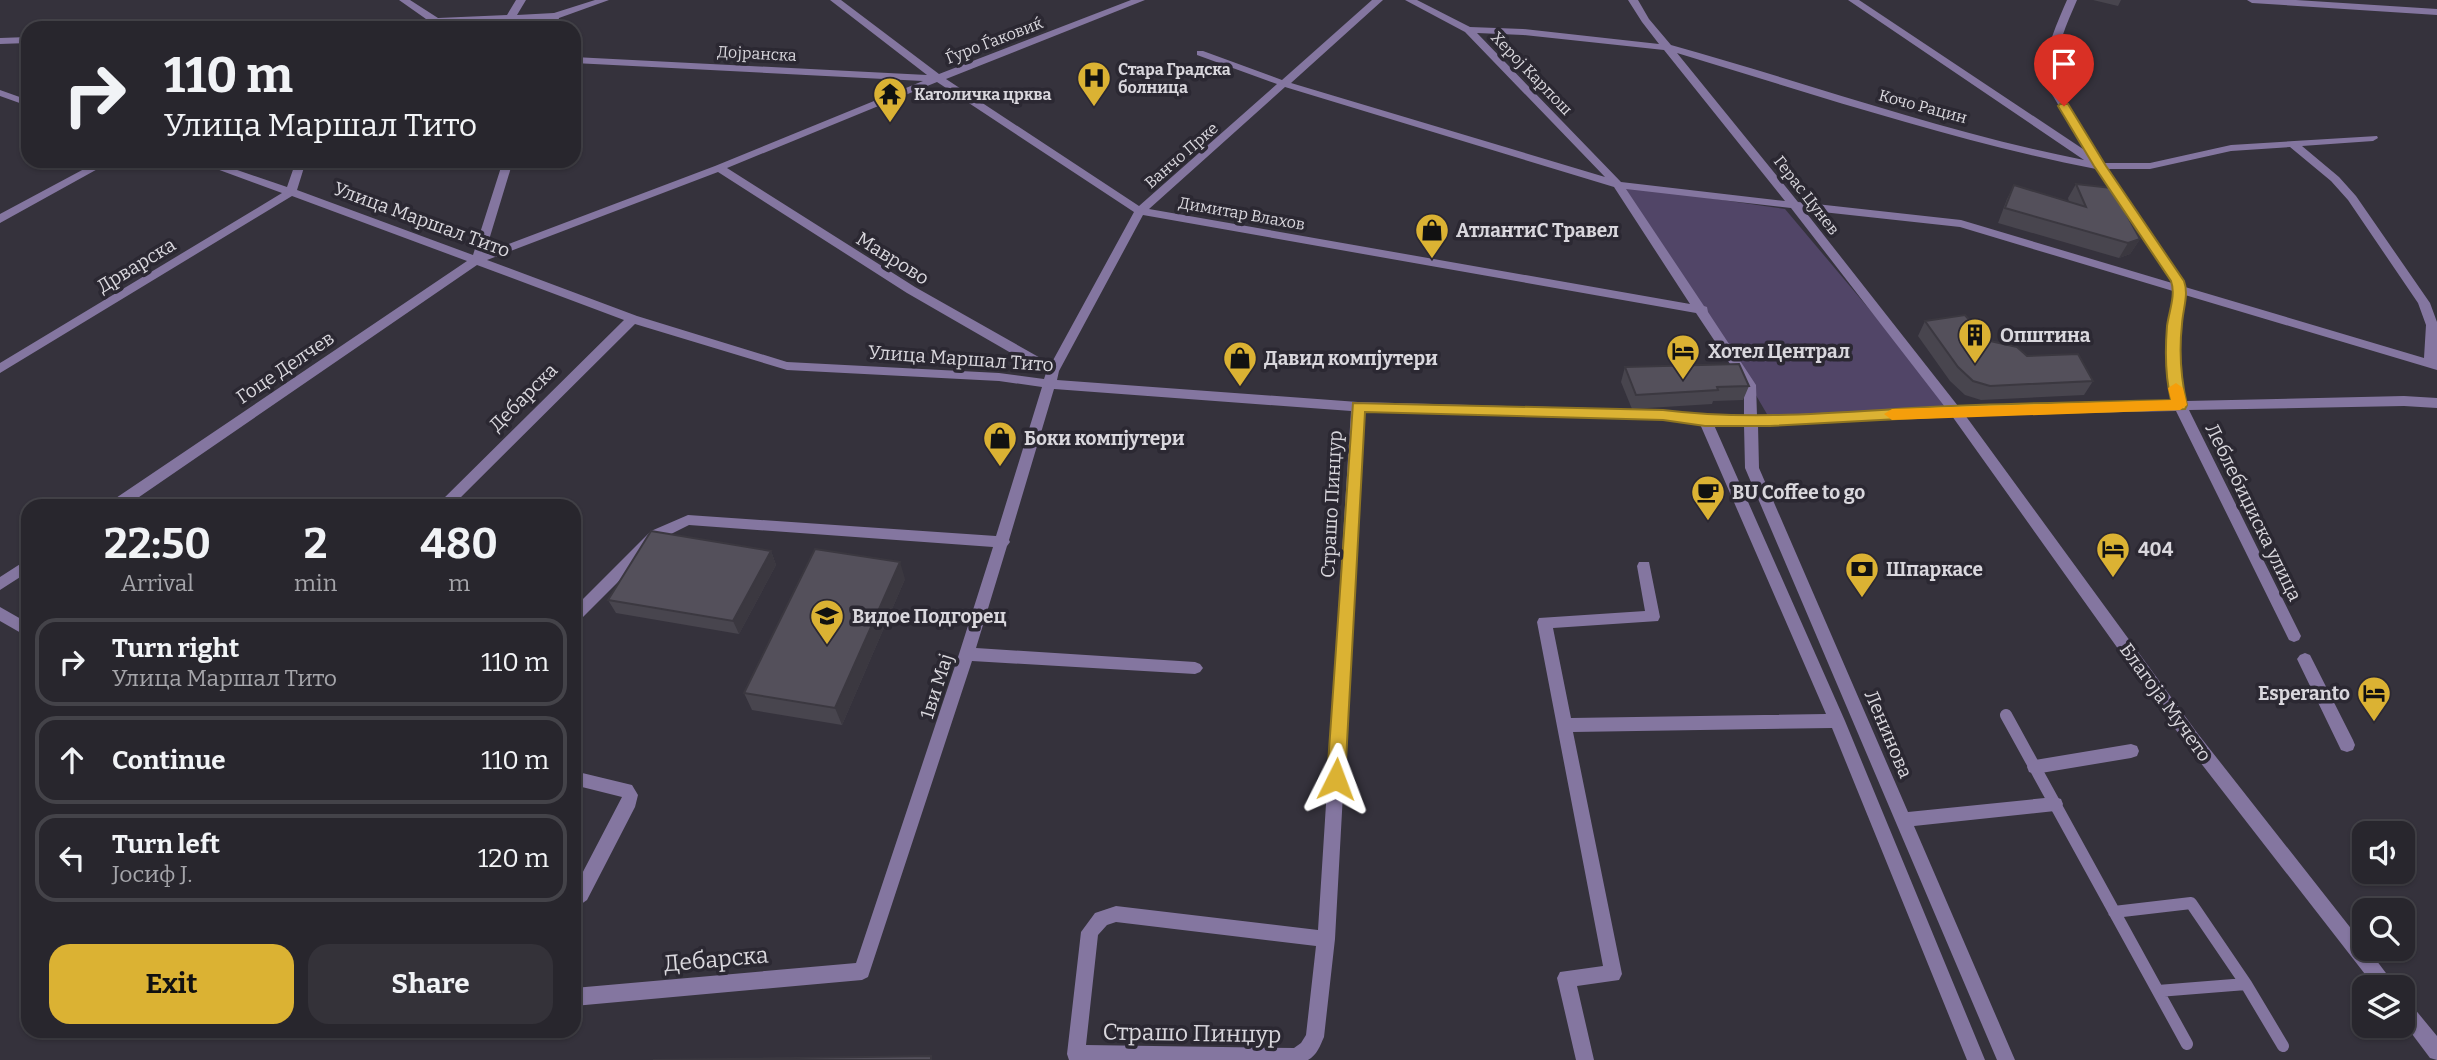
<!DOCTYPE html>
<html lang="en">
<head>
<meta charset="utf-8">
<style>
	:root { --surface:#28262d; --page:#343239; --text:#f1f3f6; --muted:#a5a5aa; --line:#444349; --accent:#dbb233 }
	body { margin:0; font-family:Bitter,serif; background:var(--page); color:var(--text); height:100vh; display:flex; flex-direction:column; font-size:26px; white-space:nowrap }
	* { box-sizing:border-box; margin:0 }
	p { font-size:23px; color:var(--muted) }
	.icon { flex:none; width:38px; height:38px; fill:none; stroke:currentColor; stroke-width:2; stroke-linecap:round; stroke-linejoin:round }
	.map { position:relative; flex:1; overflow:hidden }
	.side { position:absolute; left:21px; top:499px; width:560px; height:539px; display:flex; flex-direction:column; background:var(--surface); border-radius:21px; box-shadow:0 2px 5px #0004,0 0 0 2px var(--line) }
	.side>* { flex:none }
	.top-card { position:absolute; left:21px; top:21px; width:560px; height:147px; border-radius:21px; box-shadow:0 2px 5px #0004,0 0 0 2px var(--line); background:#28262d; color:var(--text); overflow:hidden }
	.controls { position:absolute; left:2352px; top:821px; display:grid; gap:14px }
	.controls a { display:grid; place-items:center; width:63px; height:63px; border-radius:14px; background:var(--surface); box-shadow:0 2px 5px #0004,0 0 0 2px var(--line); font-size:35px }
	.pin { position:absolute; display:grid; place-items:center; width:60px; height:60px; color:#fff; margin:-72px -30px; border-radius:50% 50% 50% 0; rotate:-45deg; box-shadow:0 0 7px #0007 }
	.pin .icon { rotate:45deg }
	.me { position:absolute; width:77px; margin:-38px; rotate:3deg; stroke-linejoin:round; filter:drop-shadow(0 0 5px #0008) }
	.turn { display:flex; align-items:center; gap:24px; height:147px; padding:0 28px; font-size:32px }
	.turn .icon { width:91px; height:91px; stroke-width:2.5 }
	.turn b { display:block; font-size:49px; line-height:60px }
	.eta { display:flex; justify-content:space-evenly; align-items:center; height:119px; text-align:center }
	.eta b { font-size:42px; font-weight:700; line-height:49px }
	.action { display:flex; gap:14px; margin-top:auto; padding:14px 28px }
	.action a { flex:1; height:80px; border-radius:21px; background:var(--accent); color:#111; font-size:28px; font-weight:700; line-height:80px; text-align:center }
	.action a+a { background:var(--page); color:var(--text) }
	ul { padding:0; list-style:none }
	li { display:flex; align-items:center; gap:21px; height:88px; margin:0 14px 10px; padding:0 14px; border:4px solid var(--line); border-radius:21px }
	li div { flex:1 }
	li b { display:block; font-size:26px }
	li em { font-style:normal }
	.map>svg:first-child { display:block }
	.green { fill:#514567 }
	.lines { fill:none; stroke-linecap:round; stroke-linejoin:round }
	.lane { stroke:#8476a0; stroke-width:12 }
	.street { fill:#8476a0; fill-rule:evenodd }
	.wall { fill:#48454e }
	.shaded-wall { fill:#3b3840 }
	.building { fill:#54505b; stroke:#3b3840; stroke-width:2 }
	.route { fill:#dbb233; stroke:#8e7421; stroke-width:2 }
	.slow { fill:#f59e0b }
	.labels { text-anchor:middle; stroke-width:7; stroke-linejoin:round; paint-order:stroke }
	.far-street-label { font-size:16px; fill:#d9d7dd; stroke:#2b2832 }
	.far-poi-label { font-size:16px; font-weight:bold; fill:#d9d7dd; stroke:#2b2832; text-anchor:start }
	.street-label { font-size:19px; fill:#d9d7dd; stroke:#2b2832 }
	.poi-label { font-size:19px; font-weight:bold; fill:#d9d7dd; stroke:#2b2832; text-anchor:start }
	.near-street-label { font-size:23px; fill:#d9d7dd; stroke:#2b2832 }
</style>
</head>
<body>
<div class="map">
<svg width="2437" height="1060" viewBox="0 0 2437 1060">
	<rect width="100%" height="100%" fill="#35323c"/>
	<path class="green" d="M1618,185L1785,209L1955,411L1771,421L1750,385Z"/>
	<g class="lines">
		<path class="lane" d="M2006,715L2187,1044
			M2114,912L2191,903L2246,984
			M2158,991L2246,984L2283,1046"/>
		<path class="street" d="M399,0H410L438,18L507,15L516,0H526L517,15L554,13L595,0H609L559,18L556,28H546L549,19L438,25L263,28L268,25L426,19Z
			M830,0H841L939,74L1131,0H1145L946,79L1139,206L1277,84L1197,55V51H1203L1282,80L1372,0H1383L1291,83L1605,177L1465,32L1405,0H1417L1470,27L1523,29L1659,44L1642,22L1628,0H1638L1649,19L1671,45C1808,83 1943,132 2084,160L1848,0H1859L2086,151L2047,86C2042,54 2055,28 2067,0H2077C2065,28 2052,55 2057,86L2103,163H2150L2231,145L2377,136L2378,138L2373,141L2302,146L2339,177L2356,196L2430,303L2437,322V370L2185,295C2181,334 2176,362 2186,401L2404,396L2437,398V408L2404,406L2189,410L2301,636L2299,640L2294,642L2289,640L2176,411L1965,415L2198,734L2364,945V948H2367L2392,981L2395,987H2375L2186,744L1952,416L1758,425L1759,468L1908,812L2055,797L2061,799L2063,804L2061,809L2055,811L1914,826L2015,1060H1997L1745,468L1744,425H1714L1845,721L1985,1060H1967L1832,728L1573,732L1622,974L1619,980L1577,986L1594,1060H1576L1557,978L1560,972L1603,966L1537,622L1539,618L1645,611L1637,566L1639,562H1649L1660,617L1658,621L1553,628L1571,718L1826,714L1700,424L1663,420L1364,412L1335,939L1324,1037C1320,1046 1317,1055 1308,1060H1069L1067,1054L1081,932L1095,913L1116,906L1318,930L1351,411L1054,389L1009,540L1010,542L1007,546L976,648L1195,662L1200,664L1203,668L1200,672L1195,674L972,661L868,977L862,980L574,1006V988L856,963L959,654L993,547L689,525L661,539L579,621L574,623V608L651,531L688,515L996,536L1042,387L999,381L787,370L635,324L452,506H436L624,320L477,265L126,506H108L110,502L467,261L292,196L0,373V363L282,193L195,161H211L287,187L296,161H306L297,190L473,255L503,161H513L485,253L715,166L923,81L574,63V57L927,75ZM1477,33L1523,35L1664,50L1785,201L1621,182ZM1677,53C1816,95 1954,141 2096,169L2172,283L1961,220L1798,202ZM937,82L1134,212L1051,364L915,287L727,168ZM1285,87L1614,187L1690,304L1149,209ZM2290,147L2331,181L2348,200L2418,303L2426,325L2424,358L2185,287L2182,278L2108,169H2150L2231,151ZM718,172L907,293L1046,373L1044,379L999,373L787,362L637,316L487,260ZM1626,189L1791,208L1945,407L1757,416L1756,385L1708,312L1707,307L1704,306ZM1804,210L1960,227L2173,291L2167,346L2168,376L2173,402L1958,406ZM1143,215L1696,313L1744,385V416L1705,415L1663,410L1358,402L1057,380L1059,371ZM1116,922L1316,946L1306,1035L1301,1043L1294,1048L1086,1045L1098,935L1107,925Z
			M2247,0H2296L2437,9V15L2252,3Z
			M28,37V43L0,44V38Z
			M0,90L28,100V106L0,96Z
			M99,161H112L0,223V214Z
			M28,559V572L0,590V577Z
			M0,607L28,623V637L0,621Z
			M2305,653L2310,655L2353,740L2355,745L2353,750L2347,752L2341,750L2297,659L2300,655Z
			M2131,744L2137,746L2139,751L2137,756L2131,758L2035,774L2029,772L2027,767L2029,762L2035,760Z
			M574,771L632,785L638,795L635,807L587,900L574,909V889L622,797L574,785Z
			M2403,999L2409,1002L2437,1036V1060L2430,1058L2403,1022Z"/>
	</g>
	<path class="wall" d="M2093,0H2121L2118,6Z
		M2076,184L2140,239L2130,254L2119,258L1998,223L2007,199L2014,185L2069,202L2068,198Z
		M1925,321L1986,340L2093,381L2084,395L1981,400L1965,395L1950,381L1918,336Z
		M1625,367L1749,386L1743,400L1713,401L1712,404L1632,409L1621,382Z
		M771,551L776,565L739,634L616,613L608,600Z
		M905,579L842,725L752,710L744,693Z"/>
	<path class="shaded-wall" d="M2140,239L2130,254L2119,258L2128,243Z
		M771,551L776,565L739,634L733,621Z
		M900,562L905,579L842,725L835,708Z"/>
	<path class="building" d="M2076,184L2112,188L2140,239L2128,243L2005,208L2014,185L2086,207Z
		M1965,315L1986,340L2017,347L2027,356L2078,354L2093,381L1990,386L1973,381L1958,367L1925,321Z
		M1739,364L1749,386L1717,387L1718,390L1636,395L1625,367Z
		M651,531L771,551L733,621L608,600Z
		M815,549L900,562L835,708L744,693Z
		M931,1056V1060H653Z"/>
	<path class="route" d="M2060,104H2068L2106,166L2184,281C2189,294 2183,309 2182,324C2179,351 2181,379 2187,405L2185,409L1955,416L1770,426H1705L1663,420L1365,412L1345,779L1342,785L1336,788L1329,785L1327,779L1353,403L1663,410C1752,421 1841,412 1930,407C2011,403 2091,402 2171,400C2165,376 2165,351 2167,326C2169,311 2176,295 2171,281L2094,166L2058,106Z"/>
	<path class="slow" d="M2176,383L2183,388L2187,405L2180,410L1892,420L1884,414L1892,409L2171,400L2168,388Z"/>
	<defs>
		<g id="hospital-pin" transform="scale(1.75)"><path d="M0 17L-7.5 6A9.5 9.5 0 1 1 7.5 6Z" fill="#dbb233" stroke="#2b2832"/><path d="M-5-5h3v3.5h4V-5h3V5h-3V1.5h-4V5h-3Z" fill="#111"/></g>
		<g id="temple-pin" transform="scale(1.75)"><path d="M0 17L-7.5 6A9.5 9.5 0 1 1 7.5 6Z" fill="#dbb233" stroke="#2b2832"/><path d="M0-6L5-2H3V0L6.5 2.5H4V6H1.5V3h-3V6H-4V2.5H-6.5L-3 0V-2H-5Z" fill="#111"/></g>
		<g id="shop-pin" transform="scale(1.75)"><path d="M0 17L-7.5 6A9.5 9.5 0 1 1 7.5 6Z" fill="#dbb233" stroke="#2b2832"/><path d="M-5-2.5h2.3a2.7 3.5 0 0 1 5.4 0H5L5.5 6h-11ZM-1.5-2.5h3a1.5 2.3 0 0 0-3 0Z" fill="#111"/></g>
		<g id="building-pin" transform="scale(1.75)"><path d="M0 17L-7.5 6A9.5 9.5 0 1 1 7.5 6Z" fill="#dbb233" stroke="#2b2832"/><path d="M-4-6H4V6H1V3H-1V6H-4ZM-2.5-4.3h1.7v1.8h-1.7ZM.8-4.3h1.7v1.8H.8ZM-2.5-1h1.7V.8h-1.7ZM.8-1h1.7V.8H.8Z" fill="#111"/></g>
		<g id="hotel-pin" transform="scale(1.75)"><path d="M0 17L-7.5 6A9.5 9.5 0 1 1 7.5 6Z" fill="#dbb233" stroke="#2b2832"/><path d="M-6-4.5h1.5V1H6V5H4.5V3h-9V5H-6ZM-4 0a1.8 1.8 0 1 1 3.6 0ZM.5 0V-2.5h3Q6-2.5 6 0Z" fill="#111"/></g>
		<g id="cafe-pin" transform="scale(1.75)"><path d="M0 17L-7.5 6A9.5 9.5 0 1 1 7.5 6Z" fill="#dbb233" stroke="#2b2832"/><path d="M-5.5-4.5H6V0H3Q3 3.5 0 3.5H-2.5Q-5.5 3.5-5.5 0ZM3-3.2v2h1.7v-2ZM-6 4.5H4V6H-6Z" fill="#111"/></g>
		<g id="bank-pin" transform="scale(1.75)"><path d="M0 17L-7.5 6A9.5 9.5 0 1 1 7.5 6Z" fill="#dbb233" stroke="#2b2832"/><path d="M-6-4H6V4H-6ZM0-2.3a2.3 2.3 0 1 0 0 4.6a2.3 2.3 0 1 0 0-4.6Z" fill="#111"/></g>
		<g id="school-pin" transform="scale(1.75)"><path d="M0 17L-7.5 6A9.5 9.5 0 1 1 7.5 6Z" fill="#dbb233" stroke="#2b2832"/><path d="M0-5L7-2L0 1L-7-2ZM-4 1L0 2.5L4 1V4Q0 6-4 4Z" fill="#111"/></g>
	</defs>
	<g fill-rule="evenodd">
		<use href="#hospital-pin" x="1094" y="78"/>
		<use href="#temple-pin" x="890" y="94"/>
		<use href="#shop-pin" x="1432" y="230"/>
		<use href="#building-pin" x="1975" y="335"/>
		<use href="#hotel-pin" x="1683" y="351"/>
		<use href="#shop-pin" x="1240" y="358"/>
		<use href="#shop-pin" x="1000" y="438"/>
		<use href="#cafe-pin" x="1708" y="492"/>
		<use href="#hotel-pin" x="2113" y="549"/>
		<use href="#bank-pin" x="1862" y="569"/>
		<use href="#school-pin" x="827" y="616"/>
		<use href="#hotel-pin" x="2374" y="693"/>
	</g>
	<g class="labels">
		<g class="far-street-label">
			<text transform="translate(994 40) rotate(-21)" y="6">Ѓуро Ѓаковиќ</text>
			<text transform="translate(757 53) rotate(3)" y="6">Дојранска</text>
			<text transform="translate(1532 73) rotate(46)" y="6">Херој Карпош</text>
			<text transform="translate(1923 106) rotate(15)" y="6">Кочо Рацин</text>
			<text transform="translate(1181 155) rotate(-41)" y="6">Ванчо Прке</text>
			<text transform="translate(1807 195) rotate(52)" y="6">Герас Цунев</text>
			<text transform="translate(1242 213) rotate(10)" y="6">Димитар Влахов</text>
		</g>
		<g class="far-poi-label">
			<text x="1118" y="75">Стара Градска<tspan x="1118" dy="18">болница</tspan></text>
			<text x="914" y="100">Католичка црква</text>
		</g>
		<g class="street-label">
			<text transform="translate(422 219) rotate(20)" y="7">Улица Маршал Тито</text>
			<text transform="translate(893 258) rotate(32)" y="7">Маврово</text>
			<text transform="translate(136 265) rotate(-31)" y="7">Дрварска</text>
			<text transform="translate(961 358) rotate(4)" y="7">Улица Маршал Тито</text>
			<text transform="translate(285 367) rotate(-34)" y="7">Гоце Делчев</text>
			<text transform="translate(523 397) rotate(-45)" y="7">Дебарска</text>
			<text transform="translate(1331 504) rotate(-87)" y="7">Страшо Пинџур</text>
			<text transform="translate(2254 512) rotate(64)" y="7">Леблебиџиска улица</text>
			<text transform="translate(936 686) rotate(-72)" y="7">1ви Мај</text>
			<text transform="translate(2166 702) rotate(54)" y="7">Благоја Мучето</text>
			<text transform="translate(1889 734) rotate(67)" y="7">Ленинова</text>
		</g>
		<g class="poi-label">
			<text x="1456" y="237">АтлантиС Травел</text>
			<text x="2000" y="342">Општина</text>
			<text x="1708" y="358">Хотел Централ</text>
			<text x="1264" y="365">Давид компјутери</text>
			<text x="1024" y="445">Боки компјутери</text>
			<text x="1732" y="499">BU Coffee to go</text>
			<text x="2138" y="556">404</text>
			<text x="1886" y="576">Шпаркасе</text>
			<text x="852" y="623">Видое Подгорец</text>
			<text x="2350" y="700" text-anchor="end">Esperanto</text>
		</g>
		<g class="near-street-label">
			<text transform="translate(716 959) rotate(-5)" y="8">Дебарска</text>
			<text transform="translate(1192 1033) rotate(1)" y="8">Страшо Пинџур</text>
		</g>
	</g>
</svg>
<div class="controls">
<a><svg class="icon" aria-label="sound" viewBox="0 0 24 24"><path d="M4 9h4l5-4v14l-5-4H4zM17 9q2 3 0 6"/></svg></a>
<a><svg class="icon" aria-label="search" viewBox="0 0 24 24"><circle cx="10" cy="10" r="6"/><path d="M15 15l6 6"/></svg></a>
<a><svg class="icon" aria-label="layers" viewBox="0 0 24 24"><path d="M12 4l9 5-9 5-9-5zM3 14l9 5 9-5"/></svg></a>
</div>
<div class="pin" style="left:2064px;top:106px;background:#d93025"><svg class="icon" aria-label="arrive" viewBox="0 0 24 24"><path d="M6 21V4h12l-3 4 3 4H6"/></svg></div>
<svg class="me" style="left:1336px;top:779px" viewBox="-20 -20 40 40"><path d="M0-17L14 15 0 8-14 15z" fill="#dbb233" stroke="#fff" stroke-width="4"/></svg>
<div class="top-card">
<div class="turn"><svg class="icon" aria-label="right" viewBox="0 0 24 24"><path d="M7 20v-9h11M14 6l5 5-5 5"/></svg><div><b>110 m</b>Улица Маршал Тито</div></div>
</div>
<section class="side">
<div class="eta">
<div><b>22:50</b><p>Arrival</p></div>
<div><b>2</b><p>min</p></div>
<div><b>480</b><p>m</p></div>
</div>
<ul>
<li><svg class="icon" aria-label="right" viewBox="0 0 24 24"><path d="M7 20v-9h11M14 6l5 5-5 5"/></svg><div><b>Turn right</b><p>Улица Маршал Тито</p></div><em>110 m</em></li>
<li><svg class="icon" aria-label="ahead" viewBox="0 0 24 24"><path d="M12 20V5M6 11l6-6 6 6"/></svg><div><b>Continue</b></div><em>110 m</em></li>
<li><svg class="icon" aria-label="left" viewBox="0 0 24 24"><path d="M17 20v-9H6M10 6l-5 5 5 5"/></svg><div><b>Turn left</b><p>Јосиф Ј.</p></div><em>120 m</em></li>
</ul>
<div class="action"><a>Exit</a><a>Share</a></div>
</section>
</div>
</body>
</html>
